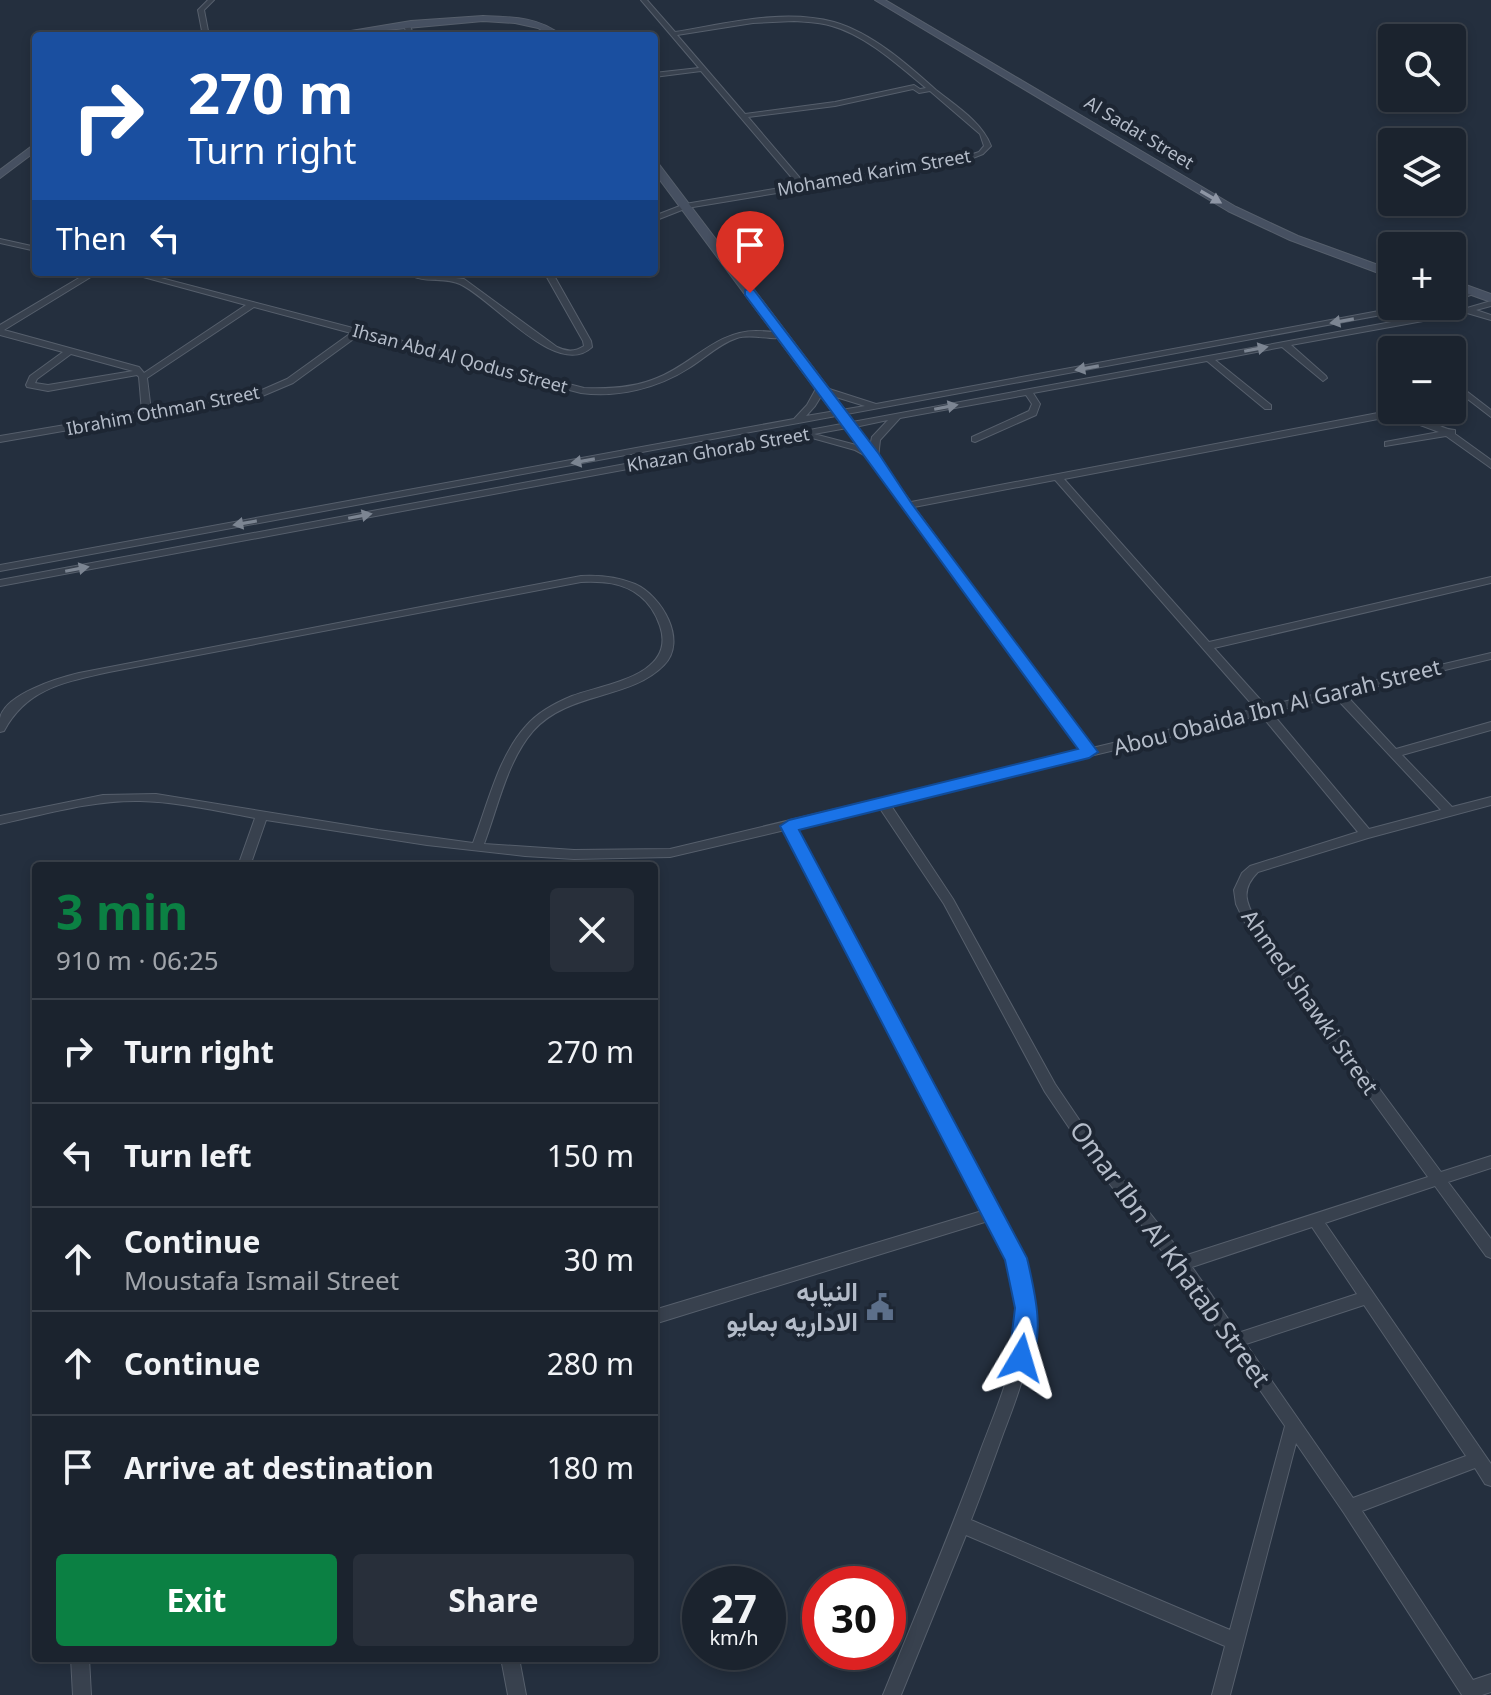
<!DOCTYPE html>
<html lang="en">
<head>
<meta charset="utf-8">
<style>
	:root { --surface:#1b232e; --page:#282f3a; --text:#f1f3f6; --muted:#a0a4aa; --line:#39404a; --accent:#0b8043 }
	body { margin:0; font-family:"Noto Sans",Vazirmatn,sans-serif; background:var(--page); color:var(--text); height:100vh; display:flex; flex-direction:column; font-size:30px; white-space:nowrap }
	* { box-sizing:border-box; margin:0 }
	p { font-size:26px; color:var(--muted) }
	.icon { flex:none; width:44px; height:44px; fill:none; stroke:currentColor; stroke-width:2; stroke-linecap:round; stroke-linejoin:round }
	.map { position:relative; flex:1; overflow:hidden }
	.side { position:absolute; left:32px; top:862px; width:626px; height:800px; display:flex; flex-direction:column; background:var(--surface); border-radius:8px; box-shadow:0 4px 12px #0003,0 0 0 2px var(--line) }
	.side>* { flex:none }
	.hud { position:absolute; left:32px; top:32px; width:626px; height:244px; border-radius:8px; box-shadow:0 4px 12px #0003,0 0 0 2px var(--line); background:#1a4fa0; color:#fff; overflow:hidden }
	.buttons { position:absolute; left:1378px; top:24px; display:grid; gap:16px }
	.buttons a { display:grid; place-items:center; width:88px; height:88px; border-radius:8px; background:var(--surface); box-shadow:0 4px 12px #0003,0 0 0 2px var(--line); font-size:40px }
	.speed { position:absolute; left:682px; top:1566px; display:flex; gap:16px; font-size:40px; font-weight:700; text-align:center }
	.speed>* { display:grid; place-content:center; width:104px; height:104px; border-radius:50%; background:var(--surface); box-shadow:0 4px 12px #0003,0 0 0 2px var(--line); line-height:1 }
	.speed small { font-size:20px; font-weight:400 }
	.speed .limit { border:12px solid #d22; background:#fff; color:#111 }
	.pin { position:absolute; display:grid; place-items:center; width:68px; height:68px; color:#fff; margin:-82px -34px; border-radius:50% 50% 50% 0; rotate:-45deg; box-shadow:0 0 8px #0007 }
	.pin .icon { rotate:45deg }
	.me { position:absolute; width:88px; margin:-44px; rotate:7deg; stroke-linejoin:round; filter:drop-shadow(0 0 6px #0008) }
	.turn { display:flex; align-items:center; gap:28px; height:168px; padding:0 24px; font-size:36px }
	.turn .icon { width:104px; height:104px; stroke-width:2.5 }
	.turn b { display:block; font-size:56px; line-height:68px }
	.then { display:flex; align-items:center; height:76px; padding:0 24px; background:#0003; gap:16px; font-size:30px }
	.round { display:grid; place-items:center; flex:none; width:84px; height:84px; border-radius:8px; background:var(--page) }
	.headline { display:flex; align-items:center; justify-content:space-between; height:136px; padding:0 24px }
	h1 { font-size:48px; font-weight:700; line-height:60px; color:var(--accent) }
	.button { display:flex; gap:16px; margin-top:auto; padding:16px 24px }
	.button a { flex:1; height:92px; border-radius:8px; background:var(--accent); color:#fff; font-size:32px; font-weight:700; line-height:92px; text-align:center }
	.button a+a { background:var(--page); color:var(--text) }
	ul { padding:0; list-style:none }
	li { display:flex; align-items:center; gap:24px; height:104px; padding:0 24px; border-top:2px solid var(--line) }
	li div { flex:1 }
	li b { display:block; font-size:30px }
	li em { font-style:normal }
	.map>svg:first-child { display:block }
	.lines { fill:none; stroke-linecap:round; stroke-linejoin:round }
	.street-casing { stroke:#565f6c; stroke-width:2 }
	.secondary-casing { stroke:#565f6c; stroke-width:2 }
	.street { fill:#38414e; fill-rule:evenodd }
	.secondary { fill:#465061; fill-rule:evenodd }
	.oneway { fill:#8e96a5 }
	.oneway2 { fill:#7c8592 }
	.route { fill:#1a73e8; stroke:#114b97; stroke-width:2 }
	.labels { text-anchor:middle; stroke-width:8; stroke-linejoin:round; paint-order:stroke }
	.far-street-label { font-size:18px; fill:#b4bcc9; stroke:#1d2633 }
	.street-label { font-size:22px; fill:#b4bcc9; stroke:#1d2633 }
	.near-street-label { font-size:26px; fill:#b4bcc9; stroke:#1d2633 }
	.near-poi-label { font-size:26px; font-weight:bold; fill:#b4bcc9; stroke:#1d2633; text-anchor:end }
</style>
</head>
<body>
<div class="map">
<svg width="1491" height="1695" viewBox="0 0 1491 1695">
	<rect width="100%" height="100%" fill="#242f3e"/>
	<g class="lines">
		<g class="street-casing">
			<path id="street" d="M208,0H214L204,10L209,36H203L198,10Z
				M641,0H647L675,32C726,24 782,8 834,22C872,33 907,64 936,90C956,106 982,122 991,146L983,154L963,162L687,208L654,221V216L685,204L798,185L701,71L654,77V73L699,68ZM794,21C807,22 820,22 832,26C867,36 898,65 926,88L920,89L914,85L835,102L745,114L677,35L753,23ZM913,89L919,93L930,91L980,134L984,146L979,152L961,158L805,184L748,117L835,106Z
				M407,24L410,26L414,36H408L404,26Z
				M0,239L36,247V251L0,243Z
				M89,272H99L4,330L139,367L144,373L246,305L125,272H138L584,388C609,389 634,388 657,378C693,364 716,331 756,331C766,331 778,332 786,336C774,342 753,333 737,338C719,344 705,358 689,368C658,388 618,398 581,393L359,335L293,383L260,397L151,416L147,419L143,417L0,442V436L142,412L139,377L137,375L48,391L27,387L26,385L30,376L63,352L0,335V325ZM254,307L351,333L287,379L255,393L151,411L147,378ZM71,354L133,371L48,385L35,383L37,379Z
				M406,272L464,279L557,347C567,352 575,352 584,346L583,341L544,272H552L591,341L592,347C557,380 493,299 460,284C442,276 422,285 406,272Z
				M1473,290L1480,292L1452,301V296Z
				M1491,301V306L1476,310L1491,315V320L1467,313L1291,345L1326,376L1327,378L1323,381L1282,347L1215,360L1271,405V409H1265L1207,361L1033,393L1040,404L1036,415L975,442L972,441V437L1029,411L1032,404L1026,395L900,418L880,440L878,458L911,502L1378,413C1396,414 1414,415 1431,422C1439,425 1446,430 1455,430V434L1491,460V468L1446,436L1385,446V442L1439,432L1412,422L1378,419L1064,479L1209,642L1491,577V583L1214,648L1266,706L1491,653V659L1345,694L1396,749L1491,722V730L1402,755L1452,807L1491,797V805L1368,838L1258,872C1239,891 1247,904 1258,925L1441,1172L1491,1156V1168L1448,1182L1491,1239V1258L1486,1256L1435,1186L1325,1223L1491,1464V1486L1485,1484L1475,1468L1362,1511L1473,1680L1491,1674V1692L1482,1695H1462L1344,1513L1296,1443L1230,1695H1212L1225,1646L966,1535L901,1695H883C916,1614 950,1534 980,1452C997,1407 1018,1361 1018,1312C1019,1279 1005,1249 988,1221L654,1324V1310L982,1211L785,830L670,857L574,859L525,856L427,845L266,820L250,866H238L255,818C217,811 179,802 140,801C92,800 46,814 0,824V816L103,795L156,794L378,830L473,843C488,804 498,757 526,726C538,712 555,703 572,696C604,684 677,676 660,626C656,614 649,603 640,596C623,582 601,581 581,582L109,672C65,682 27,688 4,731L0,732C0,727 0,723 0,718C5,694 58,678 79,673L581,576C599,575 618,577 635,584C662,596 688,641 664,665C630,700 569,691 533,731C507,761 498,807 484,844L574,850L670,849L1082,750L906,509L903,508L902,504L868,457L855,450L805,436L0,586V580L1467,308ZM888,420L872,437L870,447L855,427ZM847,428L860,446L814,434ZM1055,480L1056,481L1256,709L1092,748L914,507ZM1335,697L1441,810L1369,829L1271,712ZM1261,715L1358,832L1250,866L1242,873L1234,890L1236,904L1249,931L1428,1177L1184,1256L1101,1152L1055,1084L953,899L890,804ZM879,807L944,904L1045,1092L1091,1160L1176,1269L1285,1426L1230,1630L971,1520C982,1492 993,1462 1003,1434C1029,1366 1048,1313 1016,1243L795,827ZM1312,1227L1357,1294L1238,1333L1192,1267ZM1364,1305L1466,1456L1353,1498L1246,1344Z
				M1406,306H1423L1419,308L0,571V565L794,419L807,405L817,387L820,386L876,404ZM823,393L865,406L806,416L815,406Z
				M1392,351V357L1385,358L1381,355Z
				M1452,380L1491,410V417L1452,387Z
				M71,1658H89L91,1695H73Z
				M501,1658H519L526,1695H508Z"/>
		</g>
		<g class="secondary-casing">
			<path id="secondary" d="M875,0H885L1236,207L1298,236L1392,270V278L1290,240L1228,211Z
				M483,16C512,17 540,17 562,36H551L538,28L515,23L483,21L321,36L411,21Z
				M36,143V151L0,178V170Z
				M654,162L658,163L855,423V429H845L654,172Z
				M1452,280L1491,294V302L1452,288Z
				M1392,304L1403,306L1392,316H1384V310Z"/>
		</g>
		<use href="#street" class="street"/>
		<use href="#secondary" class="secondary"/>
	</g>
	<defs><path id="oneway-solid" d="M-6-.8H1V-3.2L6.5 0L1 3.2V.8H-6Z" transform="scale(2)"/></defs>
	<use class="oneway" href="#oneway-solid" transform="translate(1211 197) rotate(30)"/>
	<g class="oneway2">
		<use href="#oneway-solid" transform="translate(1342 321) rotate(170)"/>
		<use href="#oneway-solid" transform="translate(1256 349) rotate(-11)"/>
		<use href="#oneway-solid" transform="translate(1087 368) rotate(170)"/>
		<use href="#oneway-solid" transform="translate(946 407) rotate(-11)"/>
		<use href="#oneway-solid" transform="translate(583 461) rotate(170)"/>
		<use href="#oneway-solid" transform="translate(360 516) rotate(-11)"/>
		<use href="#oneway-solid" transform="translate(245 523) rotate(170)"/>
		<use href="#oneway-solid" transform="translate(77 569) rotate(-11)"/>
	</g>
	<path class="route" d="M750,289L754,290L879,454L912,504L1098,752L1089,758L799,830L1027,1258C1035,1293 1045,1332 1030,1366L1021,1369L1013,1366L1009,1358L1015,1308L1005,1260L780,826L789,820L1078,749C967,598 858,445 745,295V290Z"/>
	<defs>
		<g id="civic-bare" transform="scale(2.16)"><path d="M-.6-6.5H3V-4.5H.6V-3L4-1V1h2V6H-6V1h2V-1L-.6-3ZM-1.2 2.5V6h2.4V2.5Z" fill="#5c6f8a" stroke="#1d2633" stroke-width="2.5" paint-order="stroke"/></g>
	</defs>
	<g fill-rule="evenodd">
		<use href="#civic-bare" x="880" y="1307"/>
	</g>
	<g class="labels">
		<g class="far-street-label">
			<text transform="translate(1139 133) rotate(31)" y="6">Al Sadat Street</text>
			<text transform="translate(874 173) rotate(-10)" y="6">Mohamed Karim Street</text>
			<text transform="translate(460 359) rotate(15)" y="6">Ihsan Abd Al Qodus Street</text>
			<text transform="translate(163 411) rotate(-11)" y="6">Ibrahim Othman Street</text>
			<text transform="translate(718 450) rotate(-10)" y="6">Khazan Ghorab Street</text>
		</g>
		<g class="street-label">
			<text transform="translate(1277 707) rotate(-14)" y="8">Abou Obaida Ibn Al Garah Street</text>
			<text transform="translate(1310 1002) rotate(55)" y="8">Ahmed Shawki Street</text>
		</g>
		<g class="near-street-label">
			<text transform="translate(1170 1254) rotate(54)" y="9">Omar Ibn Al Khatab Street</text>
		</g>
		<g class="near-poi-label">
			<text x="858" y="1301">النيابه<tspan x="858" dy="30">الاداريه بمايو</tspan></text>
		</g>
	</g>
</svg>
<div class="buttons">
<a><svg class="icon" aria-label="search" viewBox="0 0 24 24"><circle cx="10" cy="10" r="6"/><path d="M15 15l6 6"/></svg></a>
<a><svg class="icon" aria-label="layers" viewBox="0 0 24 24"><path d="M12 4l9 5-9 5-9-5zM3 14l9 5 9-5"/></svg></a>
<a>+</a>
<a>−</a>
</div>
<div class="speed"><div>27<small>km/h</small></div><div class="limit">30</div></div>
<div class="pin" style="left:750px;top:293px;background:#d93025"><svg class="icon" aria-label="arrive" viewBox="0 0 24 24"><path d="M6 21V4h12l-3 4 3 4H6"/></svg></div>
<svg class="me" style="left:1021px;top:1358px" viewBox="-20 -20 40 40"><path d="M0-17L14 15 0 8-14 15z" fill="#1a73e8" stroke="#fff" stroke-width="4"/></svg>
<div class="hud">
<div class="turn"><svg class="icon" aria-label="right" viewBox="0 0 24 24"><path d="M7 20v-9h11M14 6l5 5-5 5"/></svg><div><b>270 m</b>Turn right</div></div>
<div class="then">Then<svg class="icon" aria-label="left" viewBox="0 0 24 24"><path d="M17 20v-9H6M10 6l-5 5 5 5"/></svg></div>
</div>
<section class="side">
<div class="headline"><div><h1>3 min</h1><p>910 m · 06:25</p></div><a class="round"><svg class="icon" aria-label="close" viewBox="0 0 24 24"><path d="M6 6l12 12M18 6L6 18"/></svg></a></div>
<ul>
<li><svg class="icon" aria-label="right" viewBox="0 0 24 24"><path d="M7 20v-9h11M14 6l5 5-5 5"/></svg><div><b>Turn right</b></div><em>270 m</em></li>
<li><svg class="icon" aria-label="left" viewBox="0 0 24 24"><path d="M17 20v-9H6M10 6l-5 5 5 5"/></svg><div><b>Turn left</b></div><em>150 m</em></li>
<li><svg class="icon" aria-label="ahead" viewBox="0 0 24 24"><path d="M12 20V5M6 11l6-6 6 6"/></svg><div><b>Continue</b><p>Moustafa Ismail Street</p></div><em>30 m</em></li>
<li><svg class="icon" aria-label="ahead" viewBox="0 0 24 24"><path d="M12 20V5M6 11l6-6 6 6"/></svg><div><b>Continue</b></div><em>280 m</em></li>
<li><svg class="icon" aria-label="arrive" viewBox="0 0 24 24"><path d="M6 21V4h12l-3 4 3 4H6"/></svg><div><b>Arrive at destination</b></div><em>180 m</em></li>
</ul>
<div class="button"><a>Exit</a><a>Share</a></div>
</section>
</div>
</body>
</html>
